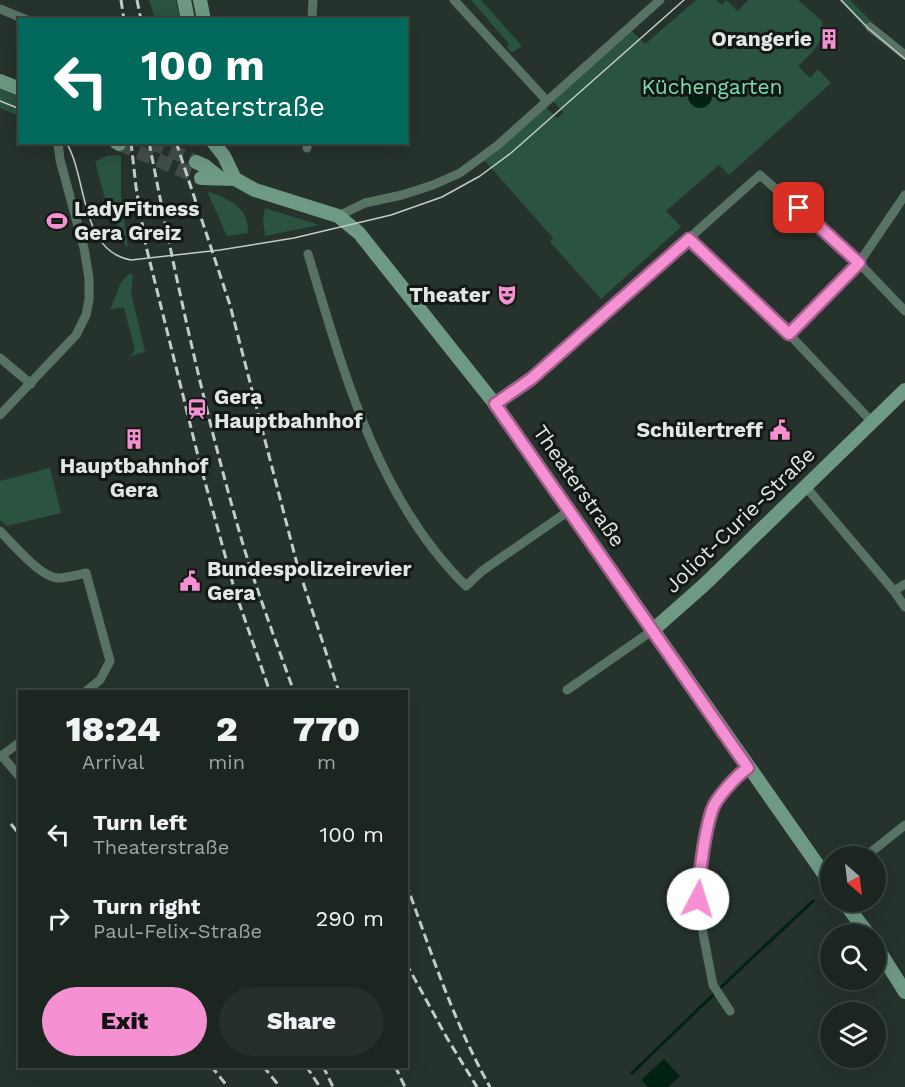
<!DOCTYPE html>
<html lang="en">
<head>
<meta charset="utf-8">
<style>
	:root { --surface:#1c2621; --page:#252e2a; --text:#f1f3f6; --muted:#a0a5a5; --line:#3a433f; --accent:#f591d2 }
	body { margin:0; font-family:"Work Sans",sans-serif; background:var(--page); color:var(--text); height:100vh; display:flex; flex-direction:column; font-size:22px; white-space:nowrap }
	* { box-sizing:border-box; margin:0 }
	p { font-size:20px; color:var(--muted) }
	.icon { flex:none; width:33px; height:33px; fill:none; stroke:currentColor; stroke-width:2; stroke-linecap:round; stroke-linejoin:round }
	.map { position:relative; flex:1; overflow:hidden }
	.sheet { position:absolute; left:18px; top:690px; width:390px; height:378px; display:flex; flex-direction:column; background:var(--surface); border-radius:0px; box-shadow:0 6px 24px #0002,0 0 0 2px var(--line) }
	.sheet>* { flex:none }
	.top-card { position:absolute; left:18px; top:18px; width:390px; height:126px; border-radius:0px; box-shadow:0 6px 24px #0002,0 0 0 2px var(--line); background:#00695c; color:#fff; overflow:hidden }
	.needle { width:39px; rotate:152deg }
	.fabs { position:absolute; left:820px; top:846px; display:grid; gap:12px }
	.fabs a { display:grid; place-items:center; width:66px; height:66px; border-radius:50%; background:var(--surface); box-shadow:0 6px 24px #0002,0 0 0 2px var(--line); font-size:30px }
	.pin { position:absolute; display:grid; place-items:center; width:51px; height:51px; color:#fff; margin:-26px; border-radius:12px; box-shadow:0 3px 9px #0006 }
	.me { position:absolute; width:66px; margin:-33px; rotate:5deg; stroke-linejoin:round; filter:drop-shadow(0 0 4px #0008) }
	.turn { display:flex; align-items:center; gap:21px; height:126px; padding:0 24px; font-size:27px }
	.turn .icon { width:78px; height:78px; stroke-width:2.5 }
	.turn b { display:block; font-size:42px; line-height:51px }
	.eta { display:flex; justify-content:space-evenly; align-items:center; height:102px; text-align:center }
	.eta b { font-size:36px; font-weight:800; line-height:42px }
	.action { display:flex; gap:12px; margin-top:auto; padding:12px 24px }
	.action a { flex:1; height:69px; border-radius:36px; background:var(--accent); color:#111; font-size:24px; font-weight:800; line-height:69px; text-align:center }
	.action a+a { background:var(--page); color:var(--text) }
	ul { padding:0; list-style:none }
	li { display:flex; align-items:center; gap:18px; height:84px; padding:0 24px }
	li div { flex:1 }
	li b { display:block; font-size:22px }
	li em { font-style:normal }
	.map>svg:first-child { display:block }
	.green { fill:#2a5340 }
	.water { fill:#002213 }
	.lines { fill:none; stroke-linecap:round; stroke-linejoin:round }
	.stream { stroke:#002213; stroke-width:3 }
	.secondary-tunnel { stroke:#424d48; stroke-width:14; stroke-dasharray:14 7; stroke-linecap:butt }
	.minor { stroke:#587364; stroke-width:9 }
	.secondary { stroke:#6e9982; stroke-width:14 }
	.tram { stroke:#c3ccc7; stroke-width:1.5 }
	.rail { stroke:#c3ccc7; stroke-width:3; stroke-dasharray:9 4.5; stroke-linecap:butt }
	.route-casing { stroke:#9f5e88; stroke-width:15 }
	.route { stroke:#f591d2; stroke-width:10 }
	.labels { text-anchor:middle; stroke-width:6; stroke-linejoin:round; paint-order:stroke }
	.poi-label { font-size:21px; font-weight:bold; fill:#e0e8e4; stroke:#131815; text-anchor:end }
	.park-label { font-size:21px; fill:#7cdeaf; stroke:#131815 }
	.street-label { font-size:21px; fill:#e0e8e4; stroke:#131815 }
</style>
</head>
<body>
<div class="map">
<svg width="905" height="1087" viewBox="0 0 905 1087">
	<rect width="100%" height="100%" fill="#26322c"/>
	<path class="green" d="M149,0H176L180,19H155Z
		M471,0H481L522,46L515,51L511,52L507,47L509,44Z
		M696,0H716L722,5L726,0L738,11L748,0H798L822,21C825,42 812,53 798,66L810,78L818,69L831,83L729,175L719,165L666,211L681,227L601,299L550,242L553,238L484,160L546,107L557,118L564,113L553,101L632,31L645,44Z
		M841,0H850L873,23L867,30L840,1Z
		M0,89L19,97V116L0,108Z
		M116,155L121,156V195L128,248L121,239L111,201L106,202L95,162L106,156Z
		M207,191C228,199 249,206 248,233L227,236Z
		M265,208L319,225L265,236L263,219Z
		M130,273L133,276L131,292L145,352L129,357L134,352V347L124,307L110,310L121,282Z
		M50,468L61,513L7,526L0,520V481Z"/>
	<path class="water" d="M688 96a12 12 0 1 1 24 0a12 12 0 1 1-24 0Z
		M664,1059L680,1076L668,1087H648L641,1080Z"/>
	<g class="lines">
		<path class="stream" d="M632,1073L737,972L813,901"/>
		<path class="secondary-tunnel" d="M151,142L196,162
			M119,144L201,178"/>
		<path class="minor" d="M454,0L547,101
			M0,9L27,20
			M312,20L313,0
			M870,27L905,55
			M307,148V142
			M338,216L365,203L402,195L433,185L460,173L498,145L660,0
			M689,239L789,334L872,422
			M308,254C343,370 377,499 466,586L482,571L570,510
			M789,334L859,263L905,195
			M0,358L31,384
			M495,404L531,379L760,175L859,263L905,311
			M0,415L76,335L86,315L89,300V278L84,248L60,160L58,142
			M806,487L894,591L905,607
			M0,531C13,544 40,577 58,578C67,578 77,575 86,573L110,661L100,680L85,692
			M894,591L905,584
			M567,690L653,630
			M2,756L20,777
			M0,757L20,742
			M866,856L905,825
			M730,1011L713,985L699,913V876L712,808L739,774L748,768"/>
		<path class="secondary" d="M184,0L188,20
			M200,0L204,20
			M0,81L20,89
			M116,142L119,144
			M213,142L224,156L235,179
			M196,162L205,166L220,178
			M201,178L235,179L255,190L338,216L359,233L495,404L831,884
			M653,630L704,585L905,390
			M844,902L868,934
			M876,946L905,992"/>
		<path class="tram" d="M841,0L868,28L905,59
			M0,101L20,109
			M66,142C88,178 79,251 131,260L220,250L294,238L391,215L442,197L480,176L511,153L684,0"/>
		<path class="rail" d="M121,0L124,20
			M137,0L141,20
			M131,142L136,187L146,246L199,460L234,588L270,692
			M149,142C175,276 204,410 242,541C257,592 276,641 294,692
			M176,142L230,305L297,564L339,692
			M11,824L20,835
			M406,883C431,952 454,1023 490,1087
			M406,963L447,1038L477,1087
			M211,1066L228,1087
			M263,1066L280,1087
			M306,1066L320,1087
			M323,1066L333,1087
			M395,1066L405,1087"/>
	</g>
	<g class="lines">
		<g class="route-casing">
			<path id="route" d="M698,899C700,870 703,838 712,810C716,798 737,775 748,768L495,404L531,379L689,239L789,334L859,263L799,208"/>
		</g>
		<use href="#route" class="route"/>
	</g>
	<defs>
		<g id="building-bare" transform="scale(1.62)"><path d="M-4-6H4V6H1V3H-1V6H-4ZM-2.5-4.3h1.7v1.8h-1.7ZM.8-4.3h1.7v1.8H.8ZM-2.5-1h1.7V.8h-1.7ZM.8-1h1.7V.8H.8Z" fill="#f591d2" stroke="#131815" stroke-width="2.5" paint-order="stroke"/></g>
		<g id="stadium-bare" transform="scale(1.62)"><path d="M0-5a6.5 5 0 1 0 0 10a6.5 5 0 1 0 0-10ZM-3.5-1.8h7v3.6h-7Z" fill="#f591d2" stroke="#131815" stroke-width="2.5" paint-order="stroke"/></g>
		<g id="theatre-bare" transform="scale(1.62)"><path d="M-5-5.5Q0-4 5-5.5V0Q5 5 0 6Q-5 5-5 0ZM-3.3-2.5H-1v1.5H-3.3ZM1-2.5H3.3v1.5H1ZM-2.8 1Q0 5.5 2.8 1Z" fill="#f591d2" stroke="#131815" stroke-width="2.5" paint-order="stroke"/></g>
		<g id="station-bare" transform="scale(1.62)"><path d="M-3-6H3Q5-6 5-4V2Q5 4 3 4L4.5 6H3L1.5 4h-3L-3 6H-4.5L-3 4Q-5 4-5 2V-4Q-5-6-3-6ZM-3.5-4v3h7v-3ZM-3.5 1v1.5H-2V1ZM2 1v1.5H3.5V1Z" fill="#f591d2" stroke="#131815" stroke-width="2.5" paint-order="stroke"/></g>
		<g id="civic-bare" transform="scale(1.62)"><path d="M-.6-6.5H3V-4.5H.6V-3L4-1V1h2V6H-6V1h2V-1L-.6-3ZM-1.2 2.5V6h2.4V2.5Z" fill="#f591d2" stroke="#131815" stroke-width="2.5" paint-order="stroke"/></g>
	</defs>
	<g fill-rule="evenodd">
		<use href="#building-bare" x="829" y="39"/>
		<use href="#stadium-bare" x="57" y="221"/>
		<use href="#theatre-bare" x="507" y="295"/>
		<use href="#station-bare" x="197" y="409"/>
		<use href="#civic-bare" x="780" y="430"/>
		<use href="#building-bare" x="134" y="439"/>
		<use href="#civic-bare" x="190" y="581"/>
	</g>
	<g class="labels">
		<g class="poi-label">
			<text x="812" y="46">Orangerie</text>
			<text x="74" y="216" text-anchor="start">LadyFitness<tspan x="74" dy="24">Gera Greiz</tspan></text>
			<text x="490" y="302">Theater</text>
			<text x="214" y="404" text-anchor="start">Gera<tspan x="214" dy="24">Hauptbahnhof</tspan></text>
			<text x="763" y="437">Schülertreff</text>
			<text x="134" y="473" text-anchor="middle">Hauptbahnhof<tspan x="134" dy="24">Gera</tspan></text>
			<text x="207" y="576" text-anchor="start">Bundespolizeirevier<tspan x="207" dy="24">Gera</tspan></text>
		</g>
		<g class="park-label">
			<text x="712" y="94">Küchengarten</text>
		</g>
		<g class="street-label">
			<text transform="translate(579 486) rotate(55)" y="7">Theaterstraße</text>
			<text transform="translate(740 520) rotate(-44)" y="7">Joliot-Curie-Straße</text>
		</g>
	</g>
</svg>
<div class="fabs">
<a><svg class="needle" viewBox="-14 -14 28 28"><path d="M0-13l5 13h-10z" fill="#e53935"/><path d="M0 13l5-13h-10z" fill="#a0a5a5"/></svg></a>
<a><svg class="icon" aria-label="search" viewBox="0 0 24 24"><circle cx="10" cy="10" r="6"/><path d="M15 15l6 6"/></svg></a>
<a><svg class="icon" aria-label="layers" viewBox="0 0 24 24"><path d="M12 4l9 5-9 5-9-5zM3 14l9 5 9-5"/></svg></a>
</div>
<div class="pin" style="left:799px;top:208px;background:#d93025"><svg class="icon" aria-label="arrive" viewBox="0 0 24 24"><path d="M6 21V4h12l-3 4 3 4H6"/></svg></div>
<svg class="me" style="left:698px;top:899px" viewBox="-20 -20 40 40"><circle r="19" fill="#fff"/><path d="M0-13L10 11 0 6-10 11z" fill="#f591d2"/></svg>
<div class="top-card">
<div class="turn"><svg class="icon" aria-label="left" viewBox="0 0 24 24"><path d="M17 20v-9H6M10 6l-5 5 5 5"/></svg><div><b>100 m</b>Theaterstraße</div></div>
</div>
<section class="sheet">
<div class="eta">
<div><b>18:24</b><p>Arrival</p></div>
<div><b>2</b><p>min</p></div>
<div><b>770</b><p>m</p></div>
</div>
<ul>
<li><svg class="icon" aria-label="left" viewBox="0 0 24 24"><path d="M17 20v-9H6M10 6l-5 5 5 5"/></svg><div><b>Turn left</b><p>Theaterstraße</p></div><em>100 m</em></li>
<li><svg class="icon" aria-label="right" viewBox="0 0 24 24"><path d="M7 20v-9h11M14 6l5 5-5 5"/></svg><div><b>Turn right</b><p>Paul-Felix-Straße</p></div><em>290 m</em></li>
</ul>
<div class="action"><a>Exit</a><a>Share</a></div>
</section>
</div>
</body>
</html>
